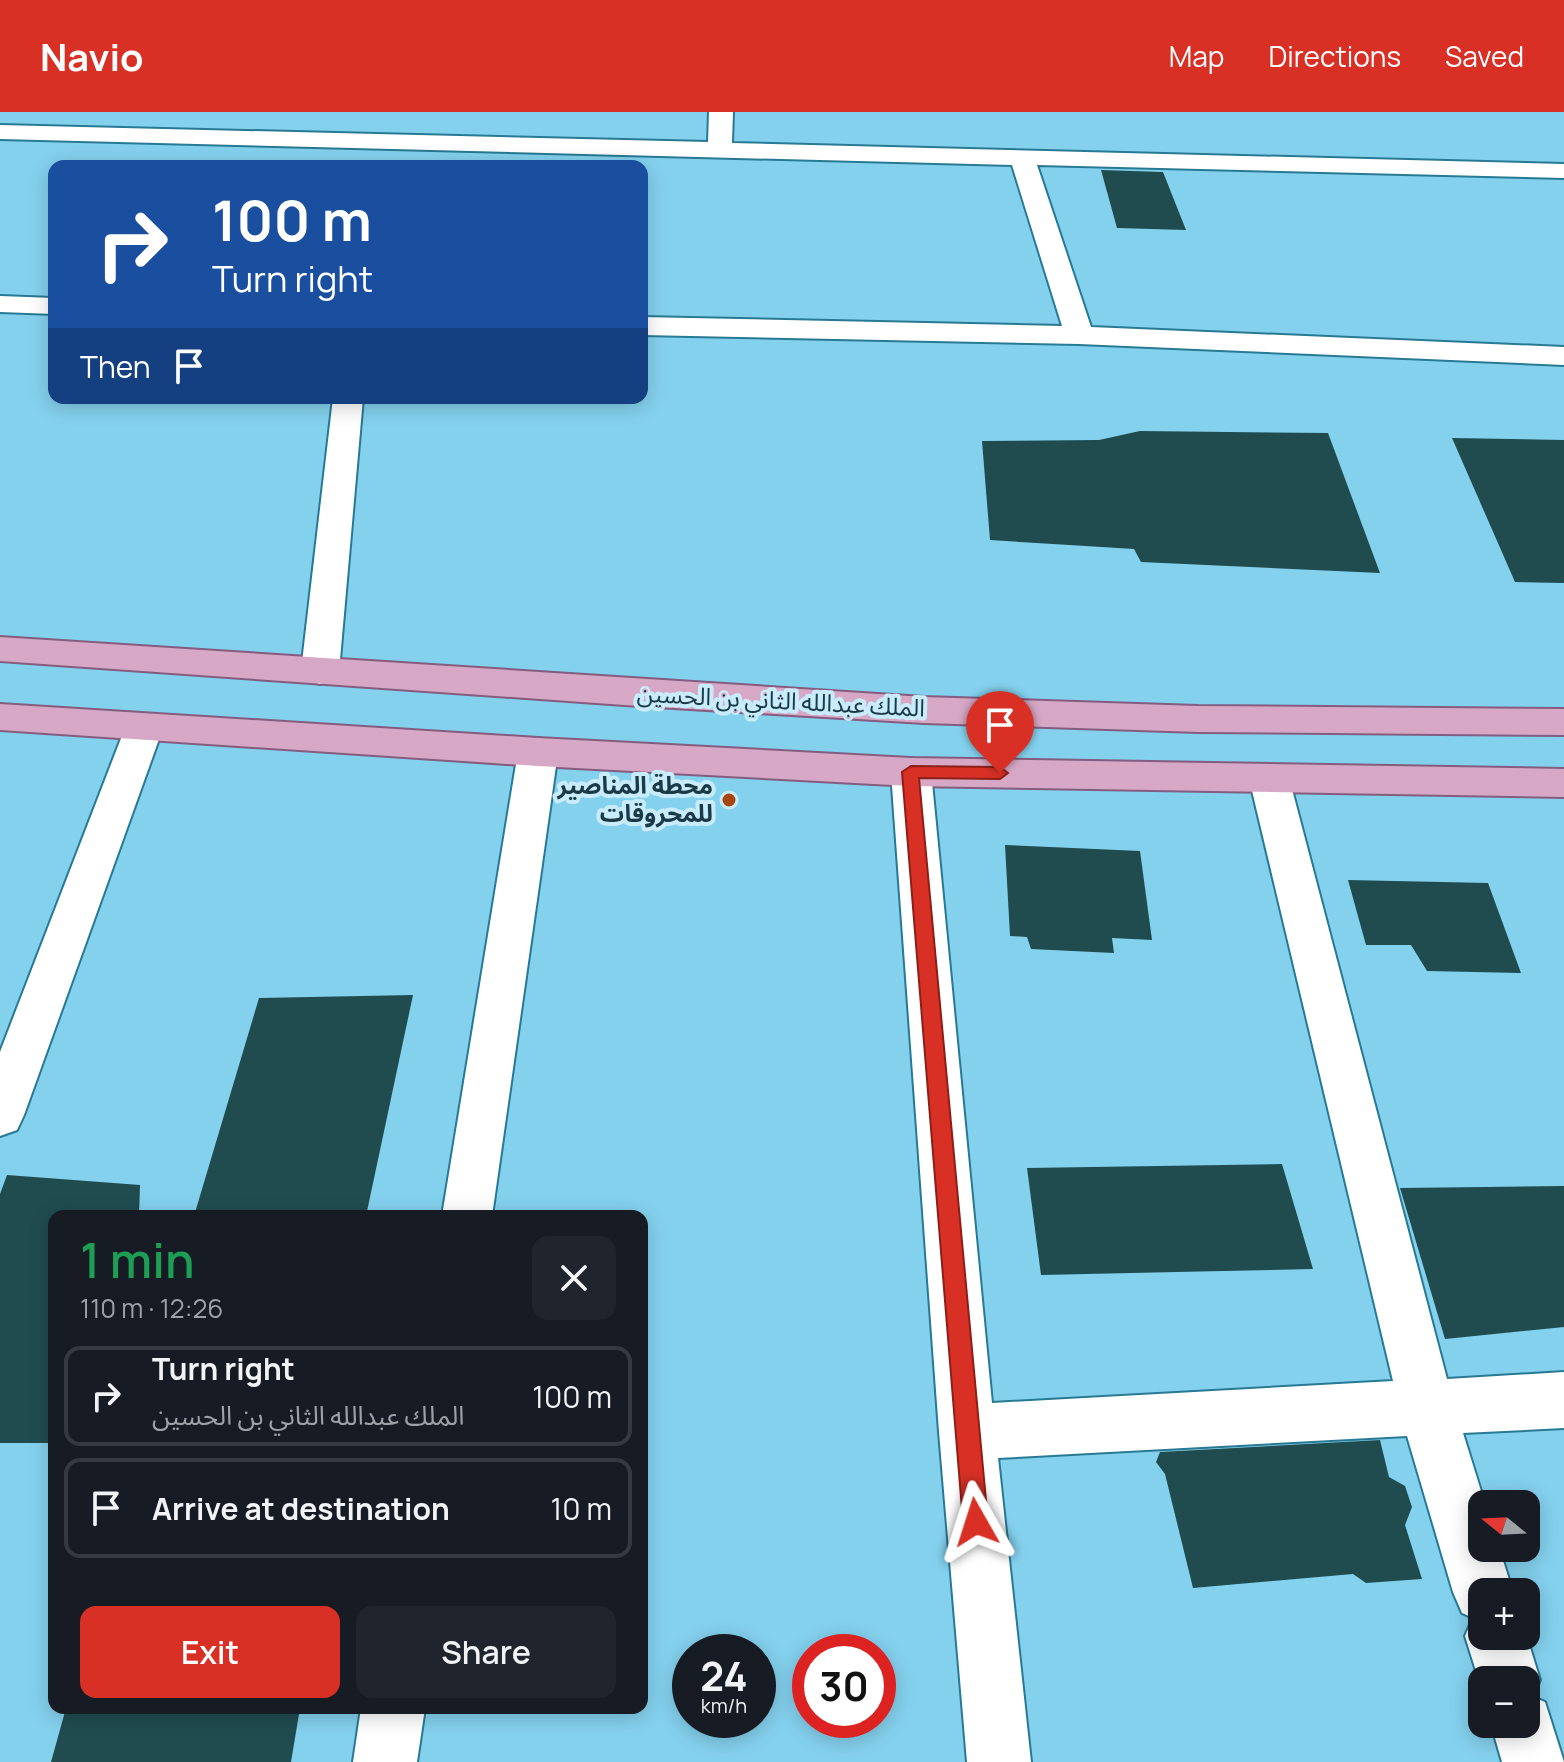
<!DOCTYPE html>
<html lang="en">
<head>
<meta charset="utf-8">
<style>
	:root { --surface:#171b24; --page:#20242c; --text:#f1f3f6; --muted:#9ea1a6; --line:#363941; --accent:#d93025 }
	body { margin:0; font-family:Manrope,"Noto Sans Arabic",sans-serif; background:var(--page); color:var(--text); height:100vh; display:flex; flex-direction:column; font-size:30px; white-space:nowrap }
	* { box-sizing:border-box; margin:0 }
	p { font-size:26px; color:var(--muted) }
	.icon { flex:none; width:44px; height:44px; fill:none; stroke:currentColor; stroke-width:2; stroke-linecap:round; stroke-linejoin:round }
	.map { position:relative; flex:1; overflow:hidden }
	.panel { position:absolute; left:48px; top:1098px; width:600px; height:504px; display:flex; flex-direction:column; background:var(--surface); border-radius:16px; box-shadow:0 4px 20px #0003 }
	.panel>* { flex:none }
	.banner { position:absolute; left:48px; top:48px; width:600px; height:244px; border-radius:16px; box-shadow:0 4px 20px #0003; background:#1a4fa0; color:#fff; overflow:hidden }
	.needle { width:52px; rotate:288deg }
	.fabs { position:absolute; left:1468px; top:1378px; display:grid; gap:16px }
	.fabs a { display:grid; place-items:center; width:72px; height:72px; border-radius:16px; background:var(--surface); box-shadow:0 4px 20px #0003; font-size:40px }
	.speed { position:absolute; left:672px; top:1522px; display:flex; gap:16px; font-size:40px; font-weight:700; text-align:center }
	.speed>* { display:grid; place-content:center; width:104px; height:104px; border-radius:50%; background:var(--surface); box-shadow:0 4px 20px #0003; line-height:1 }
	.speed small { font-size:20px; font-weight:400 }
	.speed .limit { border:12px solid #d22; background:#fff; color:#111 }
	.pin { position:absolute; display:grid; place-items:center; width:68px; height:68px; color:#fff; margin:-82px -34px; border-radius:50% 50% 50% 0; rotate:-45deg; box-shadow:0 0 8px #0007 }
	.pin .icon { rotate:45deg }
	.me { position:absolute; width:88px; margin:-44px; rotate:354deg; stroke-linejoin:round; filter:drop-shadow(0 0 6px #0008) }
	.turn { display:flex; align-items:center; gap:28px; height:168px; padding:0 32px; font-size:36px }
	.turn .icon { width:104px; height:104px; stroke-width:2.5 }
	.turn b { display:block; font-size:56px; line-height:68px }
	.then { display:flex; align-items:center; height:76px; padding:0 32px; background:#0003; gap:16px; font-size:30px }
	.round { display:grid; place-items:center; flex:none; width:84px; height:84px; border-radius:16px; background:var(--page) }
	.summary { display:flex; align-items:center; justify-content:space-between; height:136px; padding:0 32px }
	h1 { font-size:48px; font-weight:600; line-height:60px; color:#1e9e55 }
	.action { display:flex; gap:16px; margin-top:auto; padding:16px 32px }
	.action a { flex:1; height:92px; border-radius:16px; background:var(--accent); color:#fff; font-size:32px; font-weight:600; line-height:92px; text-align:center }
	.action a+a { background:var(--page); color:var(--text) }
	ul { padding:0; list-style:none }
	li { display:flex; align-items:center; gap:24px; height:100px; margin:0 16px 12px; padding:0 16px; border:4px solid var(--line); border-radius:16px }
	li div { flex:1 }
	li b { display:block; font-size:30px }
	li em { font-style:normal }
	header { display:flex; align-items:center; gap:48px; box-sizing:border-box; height:112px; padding:0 40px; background:var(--accent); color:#fff }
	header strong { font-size:38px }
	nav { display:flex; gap:44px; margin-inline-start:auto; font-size:28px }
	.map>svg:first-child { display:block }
	.building { fill:#204c50 }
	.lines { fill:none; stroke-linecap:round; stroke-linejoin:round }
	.minor-casing { stroke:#287993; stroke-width:4 }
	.major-casing { stroke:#845c7f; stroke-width:4 }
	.minor { fill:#fff; fill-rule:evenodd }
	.major { fill:#d7a8c5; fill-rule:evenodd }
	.route { fill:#d93025; stroke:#8d1f18; stroke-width:2 }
	.poi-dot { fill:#a9450e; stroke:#c8ecfb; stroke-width:3 }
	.labels { text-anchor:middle; stroke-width:8; stroke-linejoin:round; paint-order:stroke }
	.street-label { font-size:24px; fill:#1a3a46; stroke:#c8ecfb }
	.poi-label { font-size:24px; font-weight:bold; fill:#1a3a46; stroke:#c8ecfb; text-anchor:end }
</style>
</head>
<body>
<header>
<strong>Navio</strong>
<nav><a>Map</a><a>Directions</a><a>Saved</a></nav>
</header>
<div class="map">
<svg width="1564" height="1650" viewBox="0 0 1564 1650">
	<rect width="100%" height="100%" fill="#84d1ee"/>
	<path class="building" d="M1101,58L1163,60L1186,118L1117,116Z
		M1140,319L1328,321L1380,461L1141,450L1134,437L990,428L982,329L1099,328Z
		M1452,326L1564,328V471L1515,470Z
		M1005,733L1140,739L1152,828L1112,826L1114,841L1031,837L1027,825L1010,824Z
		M1348,768L1488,771L1521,861L1427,859L1411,833H1366Z
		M413,883L366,1104H194L259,886Z
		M1282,1052L1313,1157L1041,1163L1027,1056Z
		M7,1063L140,1073L139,1104H54V1331H0V1082Z
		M1564,1074V1215L1445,1227L1400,1076Z
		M1380,1328L1389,1365L1405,1374L1412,1395L1405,1413L1422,1467L1366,1471L1353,1462L1193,1476L1165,1362L1156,1350L1160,1340Z
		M66,1596H300L291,1650H51Z"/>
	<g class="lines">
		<g class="minor-casing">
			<path id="minor" d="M709,0H733L732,31L1564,52V66L1037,53L1091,215L1564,235V253L1079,232L642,223V205L1062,214L1012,53L0,27V13L708,30Z
				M0,184L54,186V202L0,200Z
				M333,286H363L339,559L333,568L320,572L307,568L301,559Z
				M144,603L158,606L163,616L24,1003L17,1018L0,1024V940L125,616L130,606Z
				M538,626L552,630L558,640L492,1104H442L518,640L524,630Z
				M911,646L925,650L931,660L992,1291L1393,1269L1249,666L1255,656L1269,652L1283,656L1289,666L1447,1267L1564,1260V1316L1463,1321L1485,1392H1482V1436H1499L1513,1480H1482V1524L1526,1522L1540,1568L1533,1585L1545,1590L1564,1650H1502L1491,1612H1526V1568H1482V1578L1465,1524L1473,1506L1462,1501L1453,1480L1407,1324L998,1346L1031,1650H967L939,1320L891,660L897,650Z
				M361,1596H425L417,1650H353Z"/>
		</g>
		<g class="major-casing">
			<path id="major" d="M0,525L924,585L1198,594L1564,597V623L1198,620L924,611L624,593L0,549Z
				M0,592L538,626L911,646L1564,657V685L911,674L538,654L0,618Z"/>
		</g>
		<use href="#minor" class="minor"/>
		<use href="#major" class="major"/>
	</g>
	<path class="route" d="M911,654L1000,655L1008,661L1000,667L919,666L988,1410L984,1418L976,1422L967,1418L963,1410L902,660Z"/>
	<circle class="poi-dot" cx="729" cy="688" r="8"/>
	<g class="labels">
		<g class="street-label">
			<text transform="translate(781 589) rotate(3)" y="8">الملك عبدالله الثاني بن الحسين</text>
		</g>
		<g class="poi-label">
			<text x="713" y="682">محطة المناصير<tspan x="713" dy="28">للمحروقات</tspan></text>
		</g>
	</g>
</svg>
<div class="fabs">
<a><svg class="needle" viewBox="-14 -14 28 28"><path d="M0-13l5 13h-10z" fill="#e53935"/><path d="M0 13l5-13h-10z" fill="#9ea1a6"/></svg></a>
<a>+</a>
<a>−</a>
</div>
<div class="speed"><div>24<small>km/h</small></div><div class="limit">30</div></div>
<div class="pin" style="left:1000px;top:661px;background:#d93025"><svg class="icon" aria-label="arrive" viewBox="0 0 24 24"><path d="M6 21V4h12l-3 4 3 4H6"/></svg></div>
<svg class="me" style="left:976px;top:1410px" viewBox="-20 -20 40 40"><path d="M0-17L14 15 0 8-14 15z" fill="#d93025" stroke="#fff" stroke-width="4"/></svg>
<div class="banner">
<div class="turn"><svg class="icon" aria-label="right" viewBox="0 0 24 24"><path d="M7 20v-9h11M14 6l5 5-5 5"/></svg><div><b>100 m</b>Turn right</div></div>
<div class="then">Then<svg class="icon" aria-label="arrive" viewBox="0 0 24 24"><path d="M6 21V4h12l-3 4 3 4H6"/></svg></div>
</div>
<section class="panel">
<div class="summary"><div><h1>1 min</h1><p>110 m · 12:26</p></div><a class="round"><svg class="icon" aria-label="close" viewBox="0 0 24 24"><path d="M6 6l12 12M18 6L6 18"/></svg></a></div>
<ul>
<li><svg class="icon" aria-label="right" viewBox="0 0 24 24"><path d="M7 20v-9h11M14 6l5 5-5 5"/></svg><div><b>Turn right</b><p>الملك عبدالله الثاني بن الحسين</p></div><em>100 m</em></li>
<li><svg class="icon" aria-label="arrive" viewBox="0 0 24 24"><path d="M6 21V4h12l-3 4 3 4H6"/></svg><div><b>Arrive at destination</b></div><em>10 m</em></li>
</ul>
<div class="action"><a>Exit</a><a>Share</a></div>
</section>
</div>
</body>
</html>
